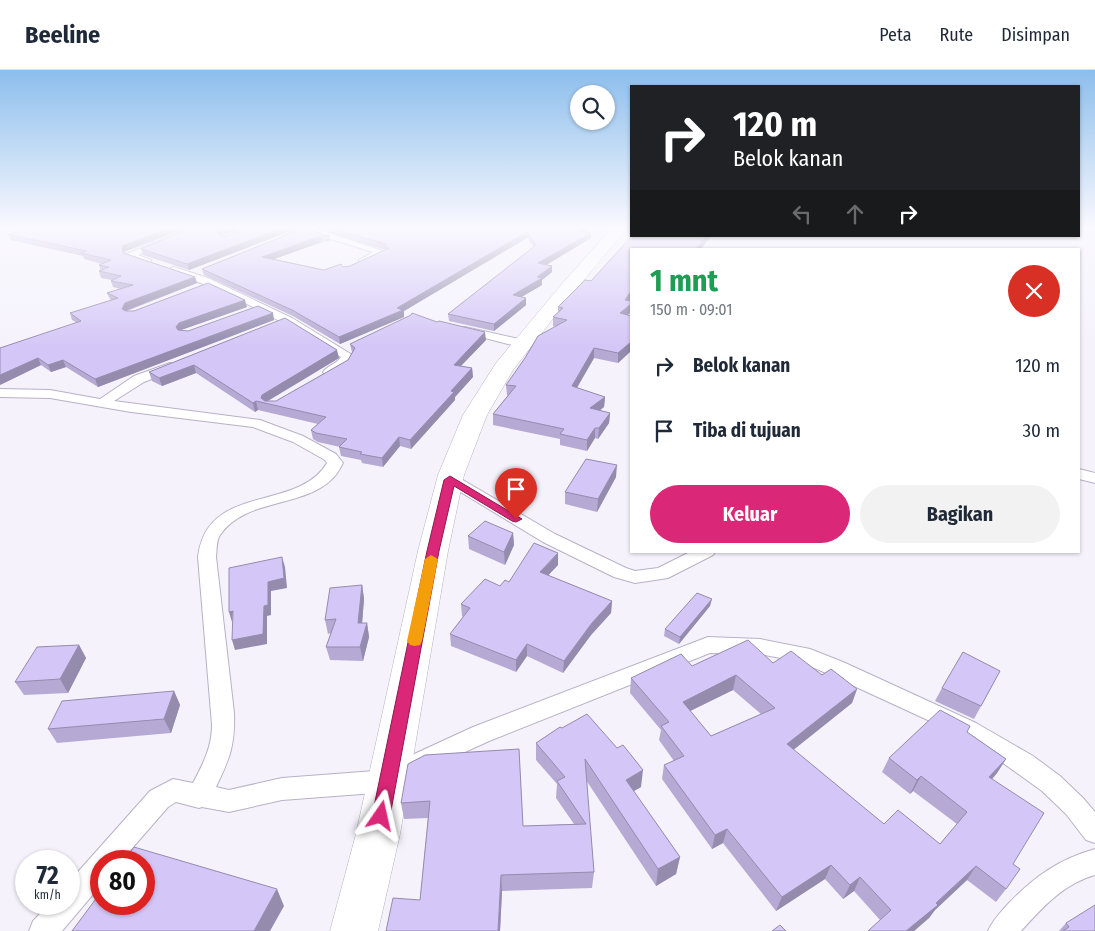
<!DOCTYPE html>
<html lang="id">
<head>
<meta charset="utf-8">
<style>
	:root { --surface:#fff; --page:#f2f2f3; --text:#1f2937; --muted:#747a83; --line:#e0e1e3; --accent:#db2777 }
	body { margin:0; font-family:"Fira Sans Condensed",sans-serif; background:var(--page); color:var(--text); height:100vh; display:flex; flex-direction:column; font-size:19px; white-space:nowrap }
	* { box-sizing:border-box; margin:0 }
	p { font-size:16px; color:var(--muted) }
	.icon { flex:none; width:28px; height:28px; fill:none; stroke:currentColor; stroke-width:2; stroke-linecap:round; stroke-linejoin:round }
	.map { position:relative; flex:1; overflow:hidden }
	.side { position:absolute; left:630px; top:178px; width:450px; height:305px; display:flex; flex-direction:column; background:var(--surface); border-radius:0px; box-shadow:0 1px 4px #0004 }
	.side>* { flex:none }
	.guide { position:absolute; left:630px; top:15px; width:450px; height:152px; border-radius:0px; box-shadow:0 1px 4px #0004; background:#202124; color:#fff; overflow:hidden }
	.tools { position:absolute; left:570px; top:15px; display:grid; gap:10px }
	.tools a { display:grid; place-items:center; width:45px; height:45px; border-radius:50%; background:var(--surface); box-shadow:0 1px 4px #0004; font-size:25px }
	.speed { position:absolute; left:15px; top:780px; display:flex; gap:10px; font-size:25px; font-weight:700; text-align:center }
	.speed>* { display:grid; place-content:center; width:65px; height:65px; border-radius:50%; background:var(--surface); box-shadow:0 1px 4px #0004; line-height:1 }
	.speed small { font-size:12px; font-weight:400 }
	.speed .limit { border:8px solid #d22; background:#fff; color:#111 }
	.pin { position:absolute; display:grid; place-items:center; width:42px; height:42px; color:#fff; margin:-51px -21px; border-radius:50% 50% 50% 0; rotate:-45deg; box-shadow:0 0 5px #0007 }
	.pin .icon { rotate:45deg }
	.me { position:absolute; width:55px; margin:-28px; rotate:11deg; stroke-linejoin:round; filter:drop-shadow(0 0 4px #0008) }
	.turn { display:flex; align-items:center; gap:18px; height:105px; padding:0 20px; font-size:22px }
	.turn .icon { width:65px; height:65px; stroke-width:2.5 }
	.turn b { display:block; font-size:35px; line-height:42px }
	.lanes { display:flex; align-items:center; height:48px; padding:0 20px; background:#0003; justify-content:center; gap:25px; direction:ltr }
	.lanes .off { opacity:.35 }
	.round { display:grid; place-items:center; flex:none; width:52px; height:52px; border-radius:26px; background:var(--page) }
	.headline { display:flex; align-items:center; justify-content:space-between; height:85px; padding:0 20px }
	h1 { font-size:30px; font-weight:700; line-height:38px; color:#1e9e55 }
	.primary-button { display:flex; gap:10px; margin-top:auto; padding:10px 20px }
	.primary-button a { flex:1; height:58px; border-radius:30px; background:var(--accent); color:#fff; font-size:20px; font-weight:700; line-height:58px; text-align:center }
	.primary-button a+a { background:var(--page); color:var(--text) }
	ul { padding:0; list-style:none }
	li { display:flex; align-items:center; gap:15px; height:65px; padding:0 20px }
	li div { flex:1 }
	li b { display:block; font-size:19px }
	li em { font-style:normal }
	header { display:flex; align-items:center; gap:30px; box-sizing:border-box; height:70px; padding:0 25px; background:var(--surface); border-bottom:1px solid var(--line) }
	header strong { font-size:24px }
	nav { display:flex; gap:28px; margin-inline-start:auto; font-size:18px }
	.map>svg:first-child { display:block }
	.lines { fill:none; stroke-linecap:round; stroke-linejoin:round }
	.minor-casing { stroke:#b8b1c7; stroke-width:2 }
	.trunk-casing { stroke:#b8b1c7; stroke-width:1 }
	.minor { fill:#fff; fill-rule:evenodd }
	.trunk { fill:#fff; fill-rule:evenodd }
	.wall { fill:#b6aad4; fill-rule:evenodd }
	.shaded-wall { fill:#948bad }
	.building { fill:#d4c6f7; stroke:#948bad; fill-rule:evenodd }
	.route { fill:#db2777; stroke:#8e194d }
	.slow { fill:#f59e0b }
</style>
</head>
<body>
<header>
<strong>Beeline</strong>
<nav><a>Peta</a><a>Rute</a><a>Disimpan</a></nav>
</header>
<div class="map">
<svg width="1095" height="861" viewBox="0 0 1095 861">
	<rect width="100%" height="100%" fill="#f5f2fc"/>
	<g class="lines">
		<g class="minor-casing">
			<path id="minor" d="M194,157H205L138,185L151,190V194H145L124,185Z
				M305,157H311L386,182L362,195L359,194V190L373,182L308,162L287,169L283,166Z
				M174,197L208,208L292,248L354,286C349,296 337,308 325,305L323,302C328,295 337,294 341,287C287,254 231,222 171,202V198Z
				M465,257L528,271L530,274L524,278L461,262L459,260L461,258Z
				M170,293L174,294L176,297L174,300L144,312L114,331L260,350L303,366L336,384L343,393C340,398 337,405 332,409C303,438 245,428 220,465C216,471 217,480 216,487L234,643C235,675 230,688 216,717L229,720L282,708L388,700L397,703L400,711L397,719L388,722L282,730L229,742L202,737L199,738L176,732L168,737L121,791H101V815L62,861H29L33,851L49,834H69V812L150,721L173,709L193,713C203,694 212,677 212,655L198,487C207,412 297,443 327,393L325,390L293,372L253,357L131,342L50,328L0,327V319L50,320L100,329L134,306Z
				M1079,399L1095,403V413L1079,409Z
				M450,404L456,406L555,464L626,498L635,501L658,498L692,481H716L713,485L668,508L635,513L614,507L543,472L444,412L442,409L444,406Z
				M708,567L760,569L810,579L843,592L976,653L1033,686L1060,706L1083,728L1095,742V773L1086,770L1066,744L1042,721L989,683L930,651L817,599L791,590L760,584L710,583L489,671L426,700L418,703L410,700L406,693L410,686L473,657Z
				M1095,779V805C1063,814 1043,837 1021,861H988C993,850 1000,843 1008,834C1034,807 1059,789 1095,779Z"/>
		</g>
		<g class="trunk-casing">
			<path id="trunk" d="M613,157H628L573,223L513,300L487,345L464,405L448,481L400,764L378,861H330L356,764L418,481L438,405L463,345L496,293L561,215Z"/>
		</g>
		<use href="#minor" class="minor"/>
		<use href="#trunk" class="trunk"/>
	</g>
	<path class="wall" d="M250,157L221,166L223,167L256,157H301L189,200L143,185L141,179Z
		M309,157H433L442,158L594,157L586,162L591,163V168L546,195L552,196V202L542,210V215L521,227L526,228V235L494,261L449,251L448,244L534,177L527,168L404,241V247L340,274L293,246L204,205L202,199L304,158L329,166L330,171L322,172L274,189L324,200L343,197L350,196L386,180Z
		M8,164L124,182L125,183L195,207L197,213L127,241L247,237L181,260L188,261L274,250L98,317L66,297L51,302L41,295L0,315L76,252L72,250L70,243L111,230L110,229L107,223L120,219L113,217L111,211L112,210L101,208L99,201H101L99,195L102,194L84,189L83,186L10,170Z
		M631,179V230L630,231H631V242L628,245L631,246V281L618,293L594,288L577,318L605,327L604,337L600,340L610,343L609,353L598,369L595,368L587,381L560,375V369L493,355V344L508,325H507L506,315L555,257L553,256V247L558,243V237Z
		M285,248L339,288L268,331H276L348,290L352,282L350,274L486,270L461,296L472,298L473,307L455,327V330L411,379L400,376L383,397L362,393L361,390L341,386L339,377H340L318,372L313,369L311,360L318,354L258,340L255,342L196,303L162,316L152,311L149,302Z
		M616,407L597,442L565,434V422Z
		M513,463L514,475L505,495L469,479L468,466Z
		M558,495L548,505L612,531L611,543L591,565L563,603L527,586L516,602L451,576L450,564L463,547L462,546L461,534L500,516Z
		M362,515L364,529L362,553H367L369,567L363,591L330,590L326,577L331,563L328,564L325,550Z
		M710,536L679,574L664,566L665,559Z
		M79,575L86,588L68,623L24,625L15,612Z
		M773,593L822,605L857,619L852,633L793,680L884,754L940,774L957,754L913,721L910,724L882,702L889,688L967,662L1006,689L997,703L992,709L1013,794L1006,819L996,832L967,810L935,840L929,848L914,861H868L880,850L854,821L843,829L825,809L776,841L723,773L712,779L662,709L664,695L674,691L659,670L661,660L630,623L631,608L692,596ZM733,620L761,644L711,666L690,641Z
		M1000,601L974,649L935,631L942,618Z
		M174,621L180,635L171,663L57,673L48,659Z
		M560,657L641,717L633,721L680,787L676,804L656,816L586,710L594,802L592,818L502,821L500,861H386L420,830L428,748L404,749L401,733L519,679L523,756L574,754L556,728L557,714L536,690V673Z
		M1066,853L1095,861H1059Z"/>
	<path class="shaded-wall" d="M173,157H190L124,182L125,189L122,176Z
		M230,157H250L219,166L217,163L218,160Z
		M285,157H301L189,200L187,194Z
		M585,157H594L579,166V161Z
		M527,162V168L404,241V247L340,274L339,267L397,238Z
		M591,163V168L538,200V193Z
		M321,166L322,172L263,193L262,187Z
		M706,166H711L701,179H696Z
		M552,196V202L542,210V215L513,232V225Z
		M195,207L197,213L127,240L125,245L122,239L125,233Z
		M631,221V230L624,239L625,230Z
		M526,228V235L494,261V254Z
		M245,230L247,237L181,260L178,264L176,257L179,253Z
		M631,234V242L619,252L620,243Z
		M273,243L274,250L98,317L95,309Z
		M485,262L486,270L454,303V295Z
		M631,272V281L618,293V283Z
		M594,278V288L572,326V316Z
		M337,280L339,288L264,333L261,328L262,325Z
		M38,288L41,295L0,315V305Z
		M63,290L66,297L51,302L48,295Z
		M194,295L196,303L162,316L159,308Z
		M472,298L473,307L455,327V330L411,379L410,370L451,321Z
		M605,327L604,337L590,348V338Z
		M256,331L258,340L255,342L253,333Z
		M610,343L609,353L598,369L599,358Z
		M595,358V368L587,381V370Z
		M399,367L400,376L383,397L382,388Z
		M617,395L616,407L597,442L598,429Z
		M513,463L514,475L505,495L504,482Z
		M558,483V495L540,514V502Z
		M282,487L285,497L287,518L271,521V545L267,546V574L235,580L232,570L264,536L268,512Z
		M362,515L364,529L361,567L358,553Z
		M712,529L710,536L679,574L680,567Z
		M612,531L611,543L591,565L563,603L564,591L592,553Z
		M233,541L232,552L229,542Z
		M367,553L369,567L363,591L360,577Z
		M527,574V586L516,602V590Z
		M79,575L86,588L68,623L60,609Z
		M736,605L733,620L680,646L683,632Z
		M857,619L852,633L782,689L787,674Z
		M174,621L180,635L171,663L164,649Z
		M1006,689L997,703L981,722L989,707Z
		M643,700L641,717L624,727L626,710Z
		M921,706L913,721L910,724L917,710Z
		M727,759L723,773L712,779L715,765Z
		M680,787L676,804L656,816L658,799Z
		M831,795L825,809L776,841L782,827Z
		M976,796L967,810L935,840L929,848L914,861H907Z
		M501,805L502,821L500,861H498Z
		M860,807L854,821L843,829L850,815Z
		M277,819L284,836L270,861H254Z"/>
	<path class="building" d="M34,157H173L122,176L123,183L195,207L125,233L122,239L126,241H134L208,213L245,230L179,253L176,257L178,260L188,261L258,236L273,243L95,309L63,290L48,295L38,288L0,305V278L81,251L70,243L118,228L107,223L133,215L111,211L121,206L99,201L109,197L99,195L111,190L81,183L86,181L8,164Z
		M194,157H230L218,160L217,163L223,167L256,157H285L187,194L141,179Z
		M327,157H433L442,158L445,157H585L579,161L591,163L538,193L552,196L537,207L542,208L513,225L526,228L494,254L448,244L536,175L527,162L397,238L403,240L339,267L292,240L202,199L304,158L329,166H321L262,187L324,200L341,194L343,197L350,196L389,178H386V174Z
		M636,166H706L696,179H631V221L625,230L631,231V234L620,243L631,246V272L618,283L594,278L572,316L605,327L590,338L610,343L599,358H595L587,370L560,364L564,359L493,344L516,316L506,315L525,288L538,266L567,250L553,247L563,238L558,237L585,210L591,211L631,167H635Z
		M412,243L437,252L439,251L485,262L454,295L472,298L451,321L454,322L410,370L399,367L382,388L360,384L362,382L339,377L347,369L316,363L311,360L326,347L256,331L253,333L194,295L159,308L149,302L285,248L337,280L262,325L261,328L265,331H276L348,290L355,278L350,274L411,245Z
		M586,389L617,395L598,429L565,422Z
		M485,451L513,463L504,482L468,466Z
		M534,473L558,483L540,502L612,531L592,553L564,591L527,574L516,590L450,564L470,538L461,534L485,509L500,516L505,510L509,512Z
		M282,487L284,508L268,512V535L264,536L263,564L232,570L233,541L229,542V498Z
		M362,515L358,553H367L360,577H326L336,549L325,550L330,518Z
		M697,523L712,529L680,567L665,559Z
		M748,570L773,593L791,581L822,605L831,599L857,619L787,674L884,754L898,740L940,774L967,742L921,706L917,710L889,688L940,640L970,656L967,662L1006,689L989,707L1044,743L1013,794L1020,799L1006,819L976,796L936,833L938,835L906,861H868L891,840L860,807L850,815L831,795L782,827L727,759L715,765L664,695L684,686L661,656L669,652L631,608L681,584L692,596ZM736,605L775,638L711,666L683,632Z
		M79,575L60,609L15,612L37,577Z
		M963,582L1000,601L981,636L942,618Z
		M174,621L164,649L48,659L62,631Z
		M587,644L617,678L623,675L643,700L626,710L680,787L658,799L585,689L594,802L501,805L498,861H386L393,828L420,830L430,731L401,733L408,694L425,685L519,679L523,756L586,754L557,711L565,707L536,673L560,657L562,658Z
		M134,777L277,819L254,861H72L101,822V834H144V791H124Z
		M1095,835V861H1063L1069,857L1066,853Z
		M780,855L786,861H772Z"/>
	<linearGradient id="sky" x2="0" y2="1"><stop stop-color="#8cbeec"/><stop offset="0.57" stop-color="#faf9fe"/><stop offset="1" stop-color="#faf9fe" stop-opacity="0"/></linearGradient>
	<rect width="1095" height="277" fill="url(#sky)"/>
	<path class="route" d="M450,406L522,449L516,452L512,451L454,416L439,481L390,746L387,752L381,754L375,752L372,746L427,481L444,410Z"/>
	<path class="slow" d="M431,485L438,489L422,571L420,575L415,576L410,575L407,571L425,489Z"/>
</svg>
<div class="tools">
<a><svg class="icon" aria-label="search" viewBox="0 0 24 24"><circle cx="10" cy="10" r="6"/><path d="M15 15l6 6"/></svg></a>
</div>
<div class="speed"><div>72<small>km/h</small></div><div class="limit">80</div></div>
<div class="pin" style="left:516px;top:449px;background:#d93025"><svg class="icon" aria-label="arrive" viewBox="0 0 24 24"><path d="M6 21V4h12l-3 4 3 4H6"/></svg></div>
<svg class="me" style="left:381px;top:746px" viewBox="-20 -20 40 40"><path d="M0-17L14 15 0 8-14 15z" fill="#db2777" stroke="#fff" stroke-width="4"/></svg>
<div class="guide">
<div class="turn"><svg class="icon" aria-label="right" viewBox="0 0 24 24"><path d="M7 20v-9h11M14 6l5 5-5 5"/></svg><div><b>120 m</b>Belok kanan</div></div>
<div class="lanes"><svg class="icon off" aria-label="left" viewBox="0 0 24 24"><path d="M17 20v-9H6M10 6l-5 5 5 5"/></svg><svg class="icon off" aria-label="ahead" viewBox="0 0 24 24"><path d="M12 20V5M6 11l6-6 6 6"/></svg><svg class="icon" aria-label="right" viewBox="0 0 24 24"><path d="M7 20v-9h11M14 6l5 5-5 5"/></svg></div>
</div>
<section class="side">
<div class="headline"><div><h1>1 mnt</h1><p>150 m · 09:01</p></div><a class="round" style="background:#d93025;color:#fff"><svg class="icon" aria-label="close" viewBox="0 0 24 24"><path d="M6 6l12 12M18 6L6 18"/></svg></a></div>
<ul>
<li><svg class="icon" aria-label="right" viewBox="0 0 24 24"><path d="M7 20v-9h11M14 6l5 5-5 5"/></svg><div><b>Belok kanan</b></div><em>120 m</em></li>
<li><svg class="icon" aria-label="arrive" viewBox="0 0 24 24"><path d="M6 21V4h12l-3 4 3 4H6"/></svg><div><b>Tiba di tujuan</b></div><em>30 m</em></li>
</ul>
<div class="primary-button"><a>Keluar</a><a>Bagikan</a></div>
</section>
</div>
</body>
</html>
